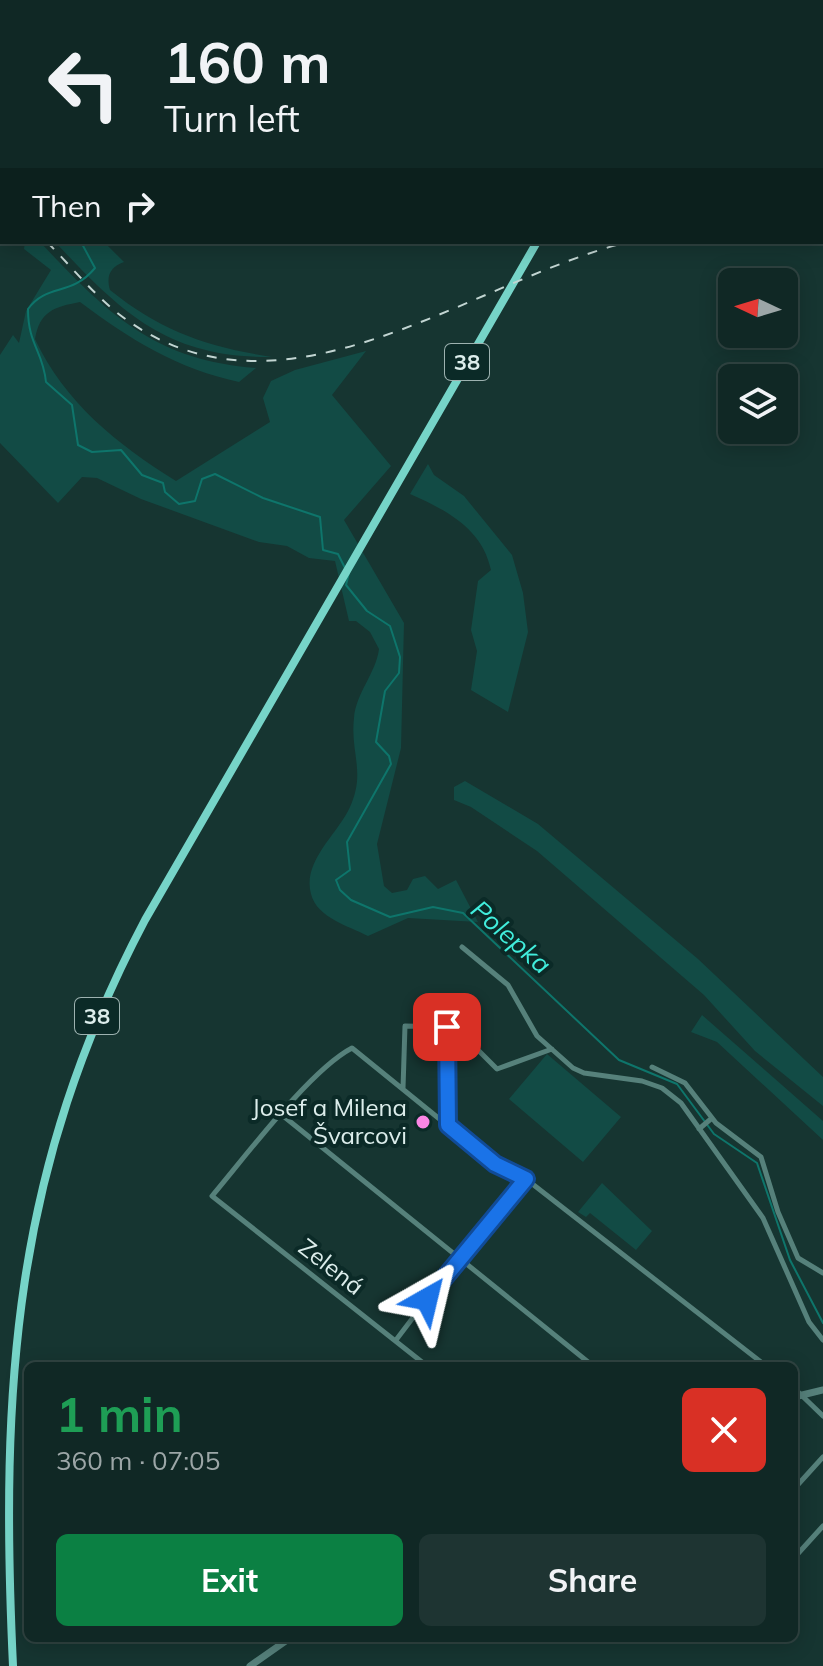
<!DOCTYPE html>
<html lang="en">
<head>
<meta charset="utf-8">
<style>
	:root { --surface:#102825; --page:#1e3432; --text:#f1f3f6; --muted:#9ca6a7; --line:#304442; --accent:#0b8043 }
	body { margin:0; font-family:Mulish,sans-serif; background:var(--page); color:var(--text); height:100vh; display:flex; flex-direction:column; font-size:30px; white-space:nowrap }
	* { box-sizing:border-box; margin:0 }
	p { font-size:26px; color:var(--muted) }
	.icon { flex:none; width:44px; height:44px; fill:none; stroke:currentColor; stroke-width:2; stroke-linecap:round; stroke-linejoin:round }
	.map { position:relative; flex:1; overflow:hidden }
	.sheet { position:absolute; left:24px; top:1362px; width:774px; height:280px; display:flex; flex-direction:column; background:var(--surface); border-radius:12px; box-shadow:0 4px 20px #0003,0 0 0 2px var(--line) }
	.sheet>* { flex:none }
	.hud { position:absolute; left:0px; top:0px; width:824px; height:244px; box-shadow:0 4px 20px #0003,0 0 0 2px var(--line); background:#102825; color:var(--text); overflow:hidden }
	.needle { width:52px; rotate:274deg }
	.buttons { position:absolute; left:718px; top:268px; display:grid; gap:16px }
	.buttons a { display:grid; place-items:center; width:80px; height:80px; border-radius:12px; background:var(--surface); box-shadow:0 4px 20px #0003,0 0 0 2px var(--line); font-size:40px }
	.pin { position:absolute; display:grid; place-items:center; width:68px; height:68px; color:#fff; margin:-34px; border-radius:16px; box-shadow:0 4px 12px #0006 }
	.me { position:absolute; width:88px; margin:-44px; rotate:37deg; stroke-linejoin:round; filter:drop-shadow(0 0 6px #0008) }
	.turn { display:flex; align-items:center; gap:28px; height:168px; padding:0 32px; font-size:36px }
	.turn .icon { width:104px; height:104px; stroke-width:2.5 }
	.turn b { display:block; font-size:56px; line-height:68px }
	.then { display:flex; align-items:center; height:76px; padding:0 32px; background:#0003; gap:16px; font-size:30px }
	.round { display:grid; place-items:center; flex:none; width:84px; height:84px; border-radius:12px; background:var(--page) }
	.headline { display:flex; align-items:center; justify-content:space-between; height:136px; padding:0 32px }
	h1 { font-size:48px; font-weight:700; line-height:60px; color:#1e9e55 }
	.cta { display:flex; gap:16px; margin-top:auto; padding:16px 32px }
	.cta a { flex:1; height:92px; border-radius:12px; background:var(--accent); color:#fff; font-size:32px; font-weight:700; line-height:92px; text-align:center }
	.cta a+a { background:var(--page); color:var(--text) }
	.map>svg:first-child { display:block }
	.green { fill:#124b45 }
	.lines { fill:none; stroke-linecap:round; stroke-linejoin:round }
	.stream { stroke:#0e756b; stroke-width:2 }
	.minor { stroke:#56817b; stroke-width:5 }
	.tertiary { stroke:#56817b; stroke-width:7 }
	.primary { stroke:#76d4c8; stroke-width:8 }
	.rail { stroke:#c2d5d2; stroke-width:2; stroke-dasharray:10 10; stroke-linecap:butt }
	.route-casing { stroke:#114b97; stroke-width:20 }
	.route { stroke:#1a73e8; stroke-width:14 }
	.poi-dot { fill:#fb86e5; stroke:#0b2a27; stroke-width:3 }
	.labels { text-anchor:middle; stroke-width:8; stroke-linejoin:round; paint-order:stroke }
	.shield { fill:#0b2a27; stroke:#9db2b0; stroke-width:2 }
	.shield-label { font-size:22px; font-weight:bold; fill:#dcedeb }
	.poi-label { font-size:24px; fill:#dcedeb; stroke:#0b2a27; text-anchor:end }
	.street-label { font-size:24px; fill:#dcedeb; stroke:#0b2a27 }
	.water-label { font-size:26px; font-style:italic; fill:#41eddc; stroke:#0b2a27 }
</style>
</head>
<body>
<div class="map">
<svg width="823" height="1666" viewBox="0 0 823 1666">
	<rect width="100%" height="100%" fill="#163531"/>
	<path class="green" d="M25,242H40C107,313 153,360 256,368L239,382C178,369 129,339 80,302C54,307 40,311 35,339C65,403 117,444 176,481L270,422L263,398L271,381L295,370L366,351L332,395L391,466L344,520L404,623L401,748L377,844L384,886L392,893L407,890L413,879L425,876L438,889L456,880L478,922L408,918L368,936C349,926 317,918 311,894C302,861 338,834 350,807C366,772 350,753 354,718C356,693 376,673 379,649L370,632L356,621H349L335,561L309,558L287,546L259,542L141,499L97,478L82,477L58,503L0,443V355L13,335L19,343L26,311L51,270L24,249Z
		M55,242H104L124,262C110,267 106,276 110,290C161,331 207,347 272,357C167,358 122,313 55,242Z
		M428,464L434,475L464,496L512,555L523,593L528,632L508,712L471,690L477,651L471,630L478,581L491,570C482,528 446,510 410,494Z
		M465,781L538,824L698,959L823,1077V1106L755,1051L704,995L537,851L471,807L454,800V787Z
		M702,1015L823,1121V1140L717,1042L691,1032Z
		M547,1054L621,1117L583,1162L509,1099Z
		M602,1183L652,1231L636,1250L590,1213L586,1217L578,1212Z"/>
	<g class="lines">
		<path class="stream" d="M0,175L2,176
			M81,242L95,268C71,297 47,283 28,309C28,345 43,351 46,382L72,405L78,445L92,452L121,450L142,475L163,483L165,492L179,504L195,501L202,479L215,474L263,498L320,517L323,550L338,554L345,568
			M349,573L346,585L367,611L390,626L400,657L399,673L385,691L376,742L389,756L391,764L347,842L350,870L336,880L340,890L351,900L390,917L433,907L463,913L619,1060L677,1084L714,1134L757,1163L790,1260L823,1323"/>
		<path class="minor" d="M40,0L42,2
			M462,947L508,985L537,1036L573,1068L584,1073L642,1081L662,1088L681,1103L763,1218L809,1322L823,1340
			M652,1067L685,1083L716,1123L761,1157L778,1212L798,1258L823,1273
			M403,1088L405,1026L447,1027
			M282,1115L593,1366
			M448,1124L447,1027L457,1029L497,1069L552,1049
			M699,1129L712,1118
			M396,1340L459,1257L526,1180
			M427,1366L212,1196C245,1157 310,1070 352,1048L495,1164L526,1179L766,1366
			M794,1388L823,1416
			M794,1489L823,1457
			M794,1558L823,1526"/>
		<path class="tertiary" d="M165,2L168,0
			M0,121L2,119
			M822,220H823
			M794,1397L823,1390
			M250,1666L290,1638"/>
		<path class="primary" d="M676,2L677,0
			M13,1666C0,1387 13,1170 145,920L537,242"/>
		<path class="rail" d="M318,2L321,0
			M0,171H2
			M0,198L2,199
			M47,242C71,266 93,294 120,315C280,437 467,282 628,242
			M810,242L823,245"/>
	</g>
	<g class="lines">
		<g class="route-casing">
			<path id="route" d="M427,1299L526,1179L495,1164L448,1125L447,1027"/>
		</g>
		<use href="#route" class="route"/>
	</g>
	<circle class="poi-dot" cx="423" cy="1122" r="8"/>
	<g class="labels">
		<g class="shield">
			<rect x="445" y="344" width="44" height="36" rx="6"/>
			<rect x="75" y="998" width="44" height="36" rx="6"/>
		</g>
		<g class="shield-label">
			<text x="467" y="370">38</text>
			<text x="97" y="1024">38</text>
		</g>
		<g class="poi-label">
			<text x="407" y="1116">Josef a Milena<tspan x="407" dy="28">Švarcovi</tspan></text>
		</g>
		<g class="street-label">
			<text transform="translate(331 1267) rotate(38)" y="8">Zelená</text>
		</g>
		<g class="water-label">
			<text transform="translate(511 937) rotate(41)" y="9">Polepka</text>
		</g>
	</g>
</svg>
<div class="buttons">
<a><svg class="needle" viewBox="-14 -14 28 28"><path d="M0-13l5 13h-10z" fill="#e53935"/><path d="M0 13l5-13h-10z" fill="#9ca6a7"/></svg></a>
<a><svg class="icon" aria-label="layers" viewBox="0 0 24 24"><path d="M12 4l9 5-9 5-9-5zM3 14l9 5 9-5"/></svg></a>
</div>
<div class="pin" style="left:447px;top:1027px;background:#d93025"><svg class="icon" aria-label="arrive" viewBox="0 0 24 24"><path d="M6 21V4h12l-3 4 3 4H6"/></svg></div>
<svg class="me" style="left:427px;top:1299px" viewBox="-20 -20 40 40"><path d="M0-17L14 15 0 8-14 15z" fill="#1a73e8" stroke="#fff" stroke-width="4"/></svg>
<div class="hud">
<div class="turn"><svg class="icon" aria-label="left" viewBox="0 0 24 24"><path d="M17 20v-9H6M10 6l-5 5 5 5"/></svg><div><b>160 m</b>Turn left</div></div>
<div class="then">Then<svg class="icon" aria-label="right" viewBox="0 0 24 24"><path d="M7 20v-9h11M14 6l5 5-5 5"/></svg></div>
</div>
<section class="sheet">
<div class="headline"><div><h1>1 min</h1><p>360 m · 07:05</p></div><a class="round" style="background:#d93025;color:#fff"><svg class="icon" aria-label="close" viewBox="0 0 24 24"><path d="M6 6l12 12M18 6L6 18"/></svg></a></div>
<div class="cta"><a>Exit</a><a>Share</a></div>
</section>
</div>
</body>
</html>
